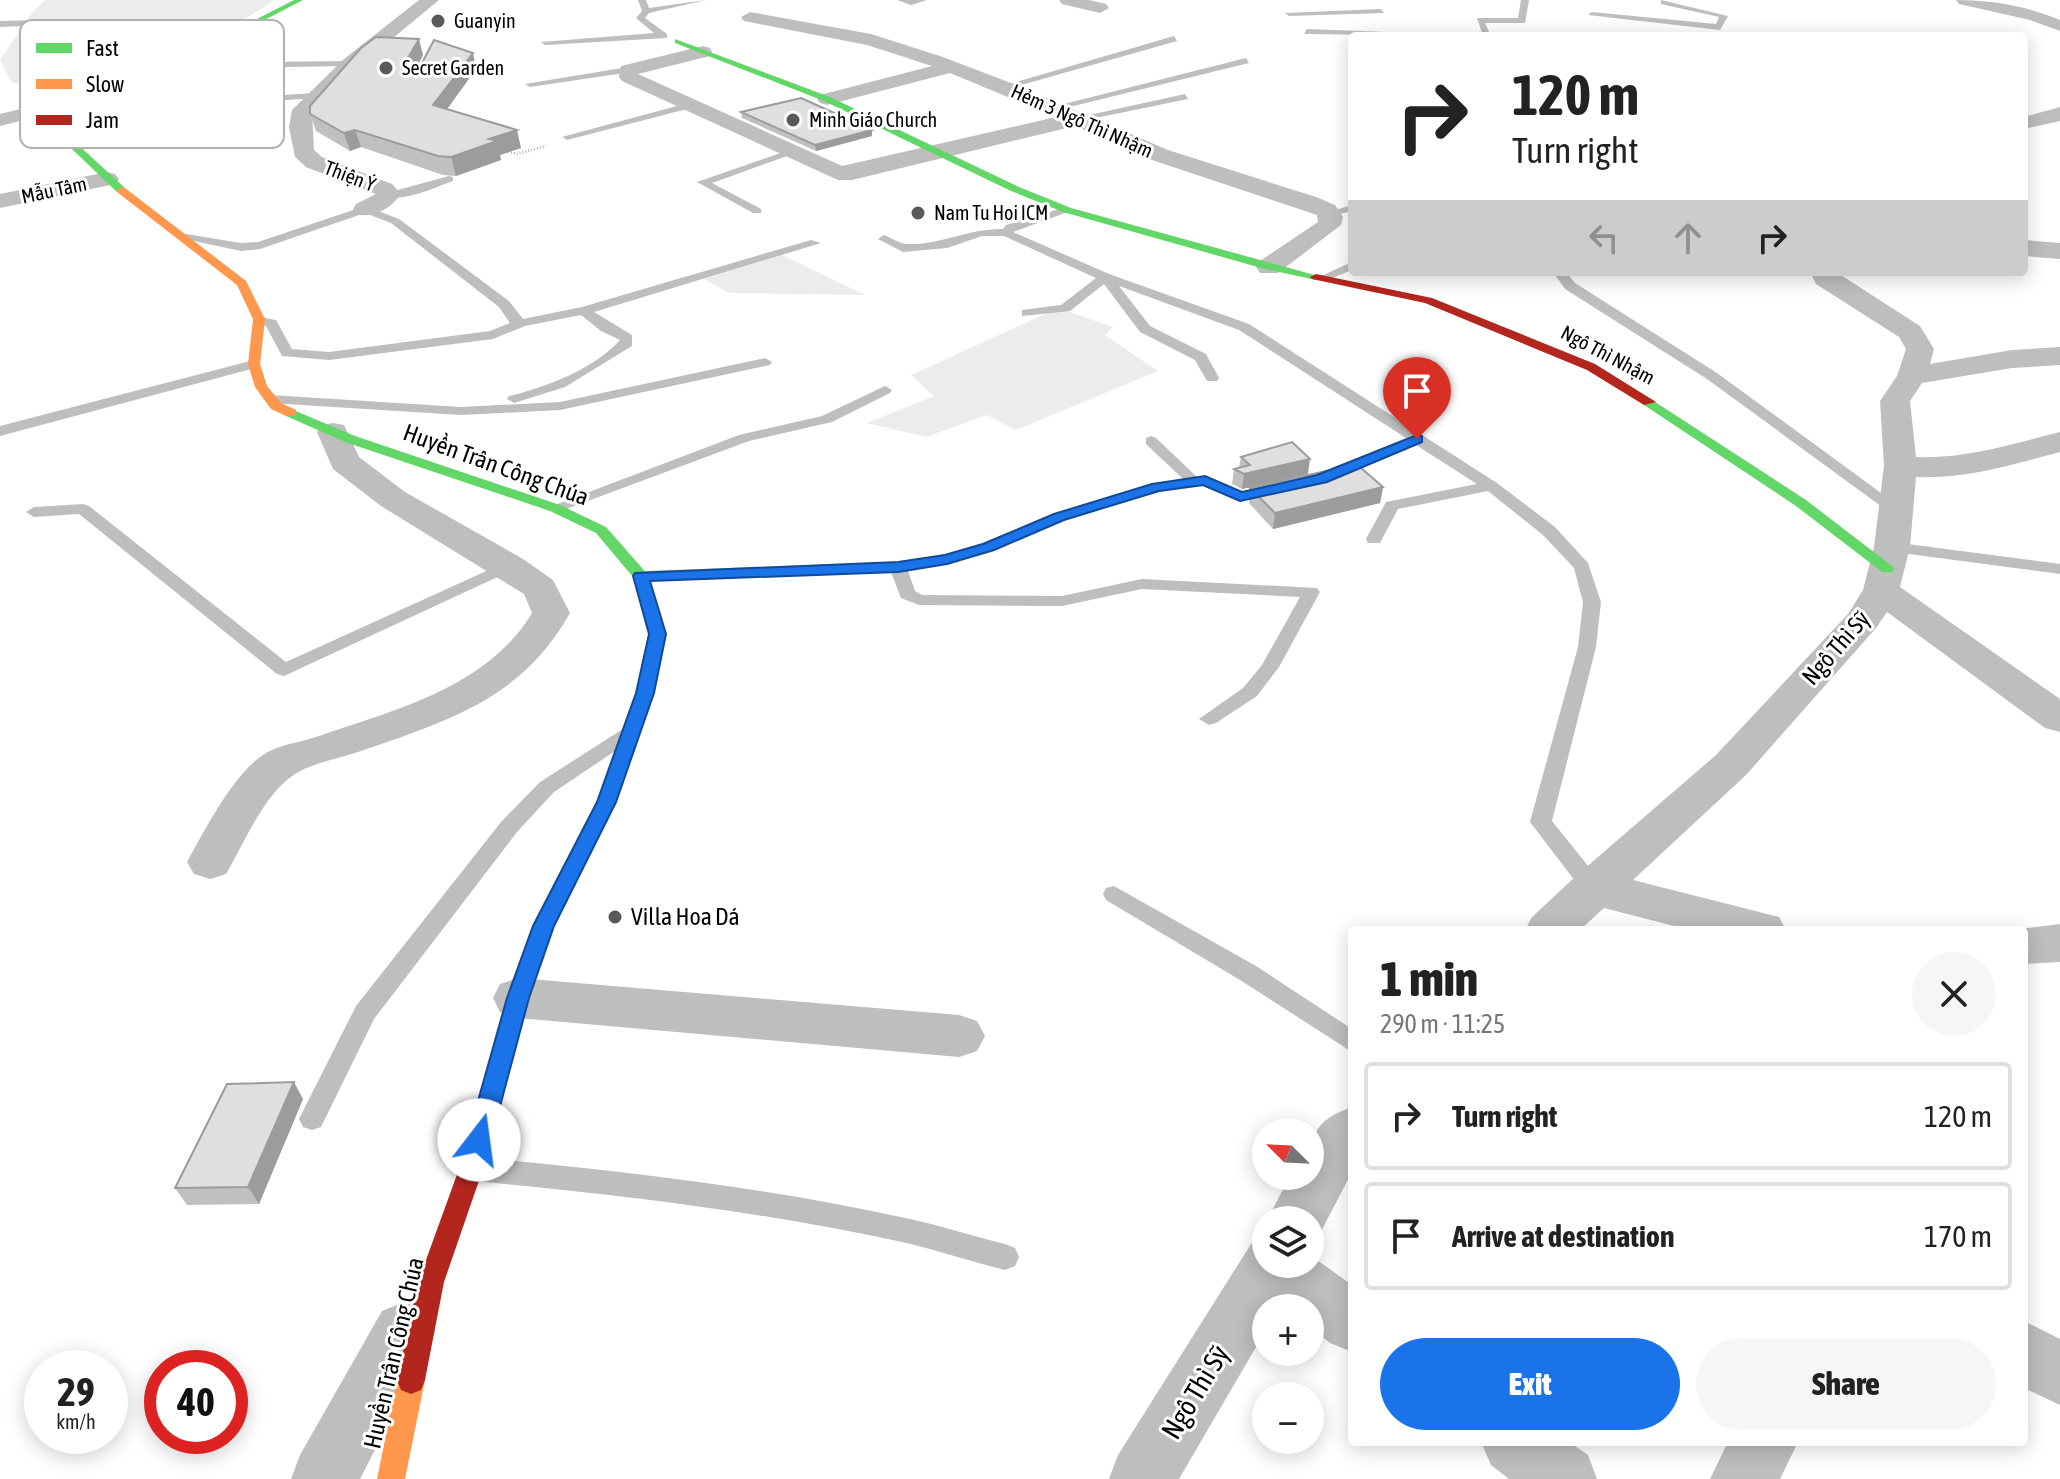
<!DOCTYPE html>
<html lang="en">
<head>
<meta charset="utf-8">
<style>
	:root { --surface:#fff; --page:#f6f6f6; --text:#222; --muted:#767676; --line:#e0e0e0; --accent:#1a73e8 }
	body { margin:0; font-family:"Asap Condensed",sans-serif; background:var(--page); color:var(--text); height:100vh; display:flex; flex-direction:column; font-size:30px; white-space:nowrap }
	* { box-sizing:border-box; margin:0 }
	p { font-size:26px; color:var(--muted) }
	.icon { flex:none; width:44px; height:44px; fill:none; stroke:currentColor; stroke-width:2; stroke-linecap:round; stroke-linejoin:round }
	.map { position:relative; flex:1; overflow:hidden }
	.panel { position:absolute; left:1348px; top:926px; width:680px; height:520px; display:flex; flex-direction:column; background:var(--surface); border-radius:8px; box-shadow:0 4px 20px #0003 }
	.panel>* { flex:none }
	.banner { position:absolute; left:1348px; top:32px; width:680px; height:244px; border-radius:8px; box-shadow:0 4px 20px #0003; background:#fff; color:var(--text); overflow:hidden }
	.needle { width:52px; rotate:294deg }
	.fabs { position:absolute; left:1252px; top:1118px; display:grid; gap:16px }
	.fabs a { display:grid; place-items:center; width:72px; height:72px; border-radius:50%; background:var(--surface); box-shadow:0 4px 20px #0003; font-size:40px }
	.speed { position:absolute; left:24px; top:1350px; display:flex; gap:16px; font-size:40px; font-weight:700; text-align:center }
	.speed>* { display:grid; place-content:center; width:104px; height:104px; border-radius:50%; background:var(--surface); box-shadow:0 4px 20px #0003; line-height:1 }
	.speed small { font-size:20px; font-weight:400 }
	.speed .limit { border:12px solid #d22; background:#fff; color:#111 }
	.pin { position:absolute; display:grid; place-items:center; width:68px; height:68px; color:#fff; margin:-82px -34px; border-radius:50% 50% 50% 0; rotate:-45deg; box-shadow:0 0 8px #0007 }
	.pin .icon { rotate:45deg }
	.me { position:absolute; width:88px; margin:-44px; rotate:15deg; stroke-linejoin:round; filter:drop-shadow(0 0 6px #0008) }
	.turn { display:flex; align-items:center; gap:28px; height:168px; padding:0 32px; font-size:36px }
	.turn .icon { width:104px; height:104px; stroke-width:2.5 }
	.turn b { display:block; font-size:56px; line-height:68px }
	.lanes { display:flex; align-items:center; height:76px; padding:0 32px; background:#0003; justify-content:center; gap:40px; direction:ltr }
	.lanes .off { opacity:.35 }
	.round { display:grid; place-items:center; flex:none; width:84px; height:84px; border-radius:42px; background:var(--page) }
	.overview { display:flex; align-items:center; justify-content:space-between; height:136px; padding:0 32px }
	h1 { font-size:48px; font-weight:800; line-height:60px }
	.cta { display:flex; gap:16px; margin-top:auto; padding:16px 32px }
	.cta a { flex:1; height:92px; border-radius:48px; background:var(--accent); color:#fff; font-size:32px; font-weight:800; line-height:92px; text-align:center }
	.cta a+a { background:var(--page); color:var(--text) }
	ul { padding:0; list-style:none }
	li { display:flex; align-items:center; gap:24px; height:108px; margin:0 16px 12px; padding:0 16px; border:4px solid var(--line); border-radius:8px }
	li div { flex:1 }
	li b { display:block; font-size:30px }
	li em { font-style:normal }
	.map>svg:first-child { display:block }
	.green { fill:#ececec }
	.lines { fill:none; stroke-linecap:round; stroke-linejoin:round }
	.path { stroke:#b9b9b9; stroke-width:3; stroke-dasharray:1 2; stroke-linecap:butt }
	.lane { fill:#bebebe; fill-rule:evenodd }
	.street { fill:#bebebe; fill-rule:evenodd }
	.fast { fill:#63d668; fill-rule:evenodd }
	.slow { fill:#ff974d; fill-rule:evenodd }
	.jam { fill:#b3261e; fill-rule:evenodd }
	.wall { fill:#c0c0c0 }
	.shaded-wall { fill:#9c9c9c }
	.building { fill:#dfdfdf; stroke:#9c9c9c; stroke-width:2 }
	.route { fill:#1a73e8; stroke:#114b97; stroke-width:2 }
	.poi-dot { fill:#595959; stroke:#fff; stroke-width:3 }
	.labels { text-anchor:middle; stroke-width:6; stroke-linejoin:round; paint-order:stroke }
	.far-poi-label { font-size:20px; fill:#000; stroke:#fff; text-anchor:start }
	.far-street-label { font-size:20px; fill:#000; stroke:#fff }
	.street-label { font-size:24px; fill:#000; stroke:#fff }
	.poi-label { font-size:24px; fill:#000; stroke:#fff; text-anchor:start }
	.near-street-label { font-size:28px; fill:#000; stroke:#fff }
	.key { fill:#fff; stroke:#b2b2b2; stroke-width:2 }
	.key-label { font-size:22px; fill:#000 }
</style>
</head>
<body>
<div class="map">
<svg width="2060" height="1479" viewBox="0 0 2060 1479">
	<rect width="100%" height="100%" fill="#fff"/>
	<path class="green" d="M46,0H273C240,30 113,79 68,84C50,86 30,84 12,83L0,60L34,10Z
		M782,255L865,295L729,293L704,279Z
		M1058,308L1113,327L1105,335L1158,371L1016,430L987,415L926,437L867,423L934,396L911,375Z"/>
	<g class="lines">
		<path class="path" d="M505,151L516,154L546,146"/>
		<path class="lane" d="M638,0H646L649,8L706,0L649,13L645,18L667,34V38L545,45L541,42L654,33L636,18L642,11Z
			M897,0H927L911,5Z
			M1521,0H1529L1525,23H1485L1491,36H1483L1477,18H1518Z
			M1661,0L1728,16L1720,30L1588,15L1592,12L1716,24L1719,17L1661,4Z
			M1381,9L1384,13L1289,16L1285,13Z
			M74,19L71,24L0,27V21Z
			M1307,29L1386,32L1390,35L1304,34Z
			M1174,36L1177,41L1007,89L999,87Z
			M1246,58L1249,63L1053,111L1048,108Z
			M354,61L351,66L168,69L163,66L168,63Z
			M628,67L631,72L530,87L525,84Z
			M314,93L317,98L100,113L68,108L59,102L64,99L100,107Z
			M1185,94L1188,99L1076,122L1071,119Z
			M688,103L691,108L567,140L562,137Z
			M789,150L798,152L712,183L761,209V213H753L697,182Z
			M449,176L453,177V181C435,187 400,205 383,194Z
			M1352,205V211L1328,217L1322,214Z
			M365,206L399,219L509,301L523,319L582,307L811,240L821,243L594,312L632,335V346L565,387L514,403L507,399L509,396C547,387 594,369 620,340L601,331L581,315L525,326L493,339L329,360L282,356L266,326L254,322V316L276,320L292,349L329,352L490,331L510,323L499,307L391,223L365,213L260,249L241,251L180,238L186,234L241,243L258,242Z
			M1063,208L1073,210L1013,232L1109,274L1249,324L1497,483L1555,527L1588,563L1601,602L1596,647L1552,821L1601,882L1604,888L1601,894L1593,896L1585,894L1530,822L1578,647L1583,602L1574,568L1543,535L1488,491L1398,509L1380,543H1368L1366,539L1386,502L1477,484L1416,445L1338,477H1326V471L1406,438L1239,330L1119,286L1150,326L1206,354L1219,378L1217,381H1207L1195,360L1140,332L1104,284L1070,311L1022,316V310L1061,305L1096,278L1004,236H982L947,248L903,252L878,239L884,235C892,238 900,244 908,244C941,245 970,228 1003,229L1006,225Z
			M1352,262V270L1325,281L1319,277Z
			M1553,272H1566L1575,283L1717,373L1903,509L1895,514L1889,512L1707,379L1565,289Z
			M765,358L772,362L770,365L560,410L461,415L270,403L263,399L270,395L461,407L560,402Z
			M254,360L259,361V367L0,436V426Z
			M885,386L892,390L890,393L832,422L749,441L561,511H549L547,508L739,435L822,416Z
			M1151,436L1156,438L1197,477L1211,478L1242,492L1274,484L1282,489L1280,492L1240,502L1203,486L1159,492L1065,520L994,551L947,564L908,571L915,591L922,595L1062,596L1142,579L1317,588L1320,592L1279,667L1257,696L1216,723L1209,725L1199,719L1243,688L1262,665L1300,597L1142,589L1062,606L919,605L901,598L891,572L641,581L632,576L641,571L898,562L945,554L982,543L1053,514L1151,484L1183,479L1146,444V438Z
			M83,504L89,506L286,662L504,563H516L519,567L284,676L277,674L79,514L34,517L26,512L34,507Z
			M1892,542L2060,564V574L1886,551L1884,547L1886,543Z
			M626,727L633,729L636,734L633,739L554,792L517,832L374,1019L321,1127L312,1130L303,1127L299,1119L356,1006L501,822L540,782Z
			M1114,886L1256,966L1352,1029V1052L1240,980L1106,900L1103,894L1106,888Z
			M475,1157C621,1171 767,1187 910,1219C942,1226 973,1236 1005,1244L1015,1248L1019,1257L1015,1266L1005,1270C973,1262 942,1252 911,1244C767,1212 621,1195 475,1181L465,1177L462,1169L465,1161Z"/>
		<path class="street" d="M419,0H439L358,67L312,112L314,150L322,157L392,184L401,194C391,208 374,219 356,214L353,209L356,204L376,194L306,167L295,157L289,127L292,110L344,59Z
			M1059,0H1089L1106,4L1109,8L1100,13L1062,4Z
			M1956,0C1992,0 2027,6 2060,20V31L2030,20L1959,4Z
			M750,12L871,34L940,56L1011,83L1168,150L1316,197L1335,205L1343,217L1341,225L1278,273H1260L1256,267L1260,261L1318,222L1317,215L1152,160L1075,126L852,180H838L622,81L619,77L621,66L703,46L710,48L712,52L710,56L638,74L842,166L1056,117L950,73L827,105L820,103L817,99L820,95L932,66L867,45L744,21L741,17Z
			M57,100L67,106L64,110L0,126V114Z
			M2060,107V121L2024,129V117Z
			M107,172L115,174L119,179L115,184L0,208V194Z
			M2024,240L2060,243V259L2024,256Z
			M1810,272H1836L1920,326L1934,349L1930,364L2012,350L2060,347V365L2012,368L1922,383L1910,401L1916,457C1966,459 2012,444 2060,432V452C2012,465 1966,479 1916,477L1910,547L1900,587L2060,699V732L2045,728L1887,612L1876,628L1746,775L1633,880L1779,917L1786,930H1690L1604,908L1580,930H1525L1532,917L1576,876L1716,755L1848,614L1863,590L1874,547L1884,466L1880,401L1897,376L1906,349L1899,337L1816,284Z
			M333,423L344,425L359,457L405,492L523,559L553,580L570,613C521,700 447,721 358,752C338,759 312,763 295,774C263,795 245,842 226,874L210,879L194,874L187,862C205,830 234,772 266,753C281,744 302,742 319,736C395,710 488,687 532,613L524,594L381,506L333,469L317,432L322,425Z
			M2060,924V962L2024,964V930H2012Z
			M518,978L959,1015L977,1021L985,1036L977,1051L959,1057L518,1018L500,1012L493,998L500,984Z
			M1352,1107V1172L1317,1239L1310,1241V1220H1267L1290,1176H1310C1310,1137 1312,1121 1352,1107Z
			M1266,1239V1264H1310V1255L1352,1285V1352L1330,1343L1310,1327V1308H1285L1281,1305L1279,1308H1266V1330L1179,1479H1109L1118,1455L1251,1244Z
			M404,1302L426,1311L435,1332L360,1479H291L300,1455L382,1311Z
			M2024,1321L2060,1339V1405L2024,1388Z
			M1481,1442H1569L1588,1455L1597,1479H1509L1491,1465Z
			M1728,1442H1798L1780,1479H1710Z"/>
		<path class="fast" d="M294,0H303L213,47L61,108L60,128L125,188V192H117L53,131L50,113L54,104L208,44Z
			M675,39L830,97L1019,187L1071,208L1322,277L1316,280L1265,269L1063,212L1011,191L824,101L675,43Z
			M1649,398L1806,500L1892,566L1895,569L1892,572H1882L1796,506L1644,405L1642,402Z
			M291,409L355,436L560,505L606,527L649,576L666,634L654,693L624,774L617,776L608,770L636,693L650,634L633,577L596,533L550,511L345,442L286,416V410Z"/>
		<path class="slow" d="M117,188H125L246,281L265,319L260,364L267,386L281,403L296,410V416H286L271,409L255,387L248,364L253,319L237,285L117,192Z
			M411,1366L421,1370L425,1380L405,1479H377L397,1380L401,1370Z"/>
		<path class="jam" d="M1316,274L1432,298L1595,364L1656,402L1644,405L1587,370L1425,303L1312,279L1310,277Z
			M617,764L626,770L615,802L554,926L529,998L483,1169L444,1282L425,1380L421,1390L411,1394L401,1390L397,1380L418,1282L459,1169L507,998L534,926L597,802L608,770Z"/>
	</g>
	<path class="wall" d="M473,53L476,69L447,109L521,148L500,155L501,160L456,176L443,175L361,147L350,151L316,131L310,114L423,55L418,65Z
		M741,112L872,130V136L816,151L742,118Z
		M1241,457L1308,474L1242,489L1232,484L1234,469L1239,467Z
		M1383,487L1380,503L1273,529L1249,503L1250,488Z
		M303,1099L259,1204L187,1205L175,1188Z"/>
	<path class="shaded-wall" d="M419,39L423,55L411,77L407,60Z
		M473,53L476,69L437,123L433,105Z
		M355,130L361,147L350,151L344,133Z
		M517,130L521,148L500,155L501,160L456,176L451,157L489,139Z
		M872,130V136L816,151L815,145Z
		M1310,459L1308,474L1242,489L1244,474Z
		M1383,487L1380,503L1273,529L1275,513Z
		M294,1082L303,1099L259,1204L248,1187Z"/>
	<path class="building" d="M376,37L419,39L407,60L413,67L422,63L434,40L473,53L433,105L517,130L489,139L497,141L451,157L438,156L355,130L344,133L310,114V106L361,48Z
		M801,98L872,130L815,145L741,112Z
		M1292,442L1310,459L1244,474L1234,469L1250,465L1241,457Z
		M1353,461L1383,487L1275,513L1250,488L1331,470Z
		M294,1082L248,1187L175,1188L227,1084Z"/>
	<path class="route" d="M1417,435L1422,436V442L1327,482L1240,501L1203,485L1159,491L1064,520L994,550L947,564L898,572L650,581L666,634L654,693L616,802L554,926L529,998L491,1140L487,1147L479,1150L470,1147L467,1140L507,998L533,926L597,802L636,693L649,634L633,576L635,573L898,562L945,555L983,544L1054,514L1152,484L1205,476L1242,492L1317,475Z"/>
	<g class="poi-dot">
		<circle cx="438" cy="21" r="8"/>
		<circle cx="386" cy="68" r="8"/>
		<circle cx="793" cy="120" r="8"/>
		<circle cx="918" cy="213" r="8"/>
		<circle cx="615" cy="917" r="8"/>
	</g>
	<g class="labels">
		<g class="far-poi-label">
			<text x="454" y="28">Guanyin</text>
			<text x="402" y="75">Secret Garden</text>
			<text x="809" y="127">Minh Giáo Church</text>
			<text x="934" y="220">Nam Tu Hoi ICM</text>
		</g>
		<g class="far-street-label">
			<text transform="translate(1082 121) rotate(24)" y="7">Hẻm 3 Ngô Thì Nhậm</text>
			<text transform="translate(350 176) rotate(21)" y="7">Thiện Ý</text>
			<text transform="translate(54 190) rotate(-12)" y="7">Mẫu Tâm</text>
			<text transform="translate(1608 355) rotate(28)" y="7">Ngô Thì Nhậm</text>
		</g>
		<g class="street-label">
			<text transform="translate(496 465) rotate(20)" y="8">Huyền Trân Công Chúa</text>
			<text transform="translate(1836 648) rotate(-49)" y="8">Ngô Thì Sỹ</text>
			<text transform="translate(394 1353) rotate(-77)" y="8">Huyền Trân Công Chúa</text>
		</g>
		<g class="poi-label">
			<text x="631" y="925">Villa Hoa Dá</text>
		</g>
		<g class="near-street-label">
			<text transform="translate(1195 1392) rotate(-59)" y="10">Ngô Thì Sỹ</text>
		</g>
	</g>
	<rect x="20" y="20" width="264" height="128" rx="12" class="key"/>
	<rect x="36" y="43" width="36" height="10" fill="#63d668"/>
	<rect x="36" y="79" width="36" height="10" fill="#ff974d"/>
	<rect x="36" y="115" width="36" height="10" fill="#b3261e"/>
	<g class="key-label">
		<text x="86" y="56">Fast</text>
		<text x="86" y="92">Slow</text>
		<text x="86" y="128">Jam</text>
	</g>
</svg>
<div class="fabs">
<a><svg class="needle" viewBox="-14 -14 28 28"><path d="M0-13l5 13h-10z" fill="#e53935"/><path d="M0 13l5-13h-10z" fill="#767676"/></svg></a>
<a><svg class="icon" aria-label="layers" viewBox="0 0 24 24"><path d="M12 4l9 5-9 5-9-5zM3 14l9 5 9-5"/></svg></a>
<a>+</a>
<a>−</a>
</div>
<div class="speed"><div>29<small>km/h</small></div><div class="limit">40</div></div>
<div class="pin" style="left:1417px;top:439px;background:#d93025"><svg class="icon" aria-label="arrive" viewBox="0 0 24 24"><path d="M6 21V4h12l-3 4 3 4H6"/></svg></div>
<svg class="me" style="left:479px;top:1140px" viewBox="-20 -20 40 40"><circle r="19" fill="#fff"/><path d="M0-13L10 11 0 6-10 11z" fill="#1a73e8"/></svg>
<div class="banner">
<div class="turn"><svg class="icon" aria-label="right" viewBox="0 0 24 24"><path d="M7 20v-9h11M14 6l5 5-5 5"/></svg><div><b>120 m</b>Turn right</div></div>
<div class="lanes"><svg class="icon off" aria-label="left" viewBox="0 0 24 24"><path d="M17 20v-9H6M10 6l-5 5 5 5"/></svg><svg class="icon off" aria-label="ahead" viewBox="0 0 24 24"><path d="M12 20V5M6 11l6-6 6 6"/></svg><svg class="icon" aria-label="right" viewBox="0 0 24 24"><path d="M7 20v-9h11M14 6l5 5-5 5"/></svg></div>
</div>
<section class="panel">
<div class="overview"><div><h1>1 min</h1><p>290 m · 11:25</p></div><a class="round"><svg class="icon" aria-label="close" viewBox="0 0 24 24"><path d="M6 6l12 12M18 6L6 18"/></svg></a></div>
<ul>
<li><svg class="icon" aria-label="right" viewBox="0 0 24 24"><path d="M7 20v-9h11M14 6l5 5-5 5"/></svg><div><b>Turn right</b></div><em>120 m</em></li>
<li><svg class="icon" aria-label="arrive" viewBox="0 0 24 24"><path d="M6 21V4h12l-3 4 3 4H6"/></svg><div><b>Arrive at destination</b></div><em>170 m</em></li>
</ul>
<div class="cta"><a>Exit</a><a>Share</a></div>
</section>
</div>
</body>
</html>
